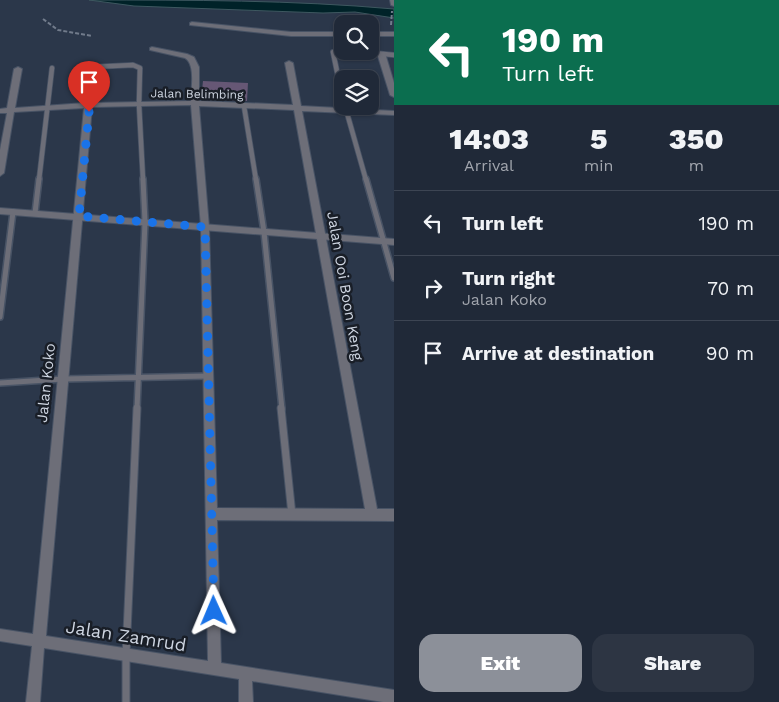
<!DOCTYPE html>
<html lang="en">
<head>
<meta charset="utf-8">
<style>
	:root { --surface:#202938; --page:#2d3543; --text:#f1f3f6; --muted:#a2a6ae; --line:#3d4553; --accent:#8c9099 }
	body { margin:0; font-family:"Work Sans",sans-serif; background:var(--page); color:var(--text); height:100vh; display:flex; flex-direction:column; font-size:19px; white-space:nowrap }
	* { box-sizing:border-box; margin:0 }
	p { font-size:16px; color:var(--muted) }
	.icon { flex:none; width:28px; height:28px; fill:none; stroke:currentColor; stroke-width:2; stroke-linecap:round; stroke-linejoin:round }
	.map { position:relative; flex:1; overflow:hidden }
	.side { display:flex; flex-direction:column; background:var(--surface); width:385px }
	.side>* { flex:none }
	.hud { background:#0b6e4f; color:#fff; overflow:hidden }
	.tools { position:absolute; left:334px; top:15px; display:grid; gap:10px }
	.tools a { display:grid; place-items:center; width:45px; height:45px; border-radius:10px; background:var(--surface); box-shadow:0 1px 4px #0004,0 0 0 1px var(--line); font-size:25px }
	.pin { position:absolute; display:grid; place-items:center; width:42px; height:42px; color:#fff; margin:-51px -21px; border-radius:50% 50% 50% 0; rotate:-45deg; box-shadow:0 0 5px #0007 }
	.pin .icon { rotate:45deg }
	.me { position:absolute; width:55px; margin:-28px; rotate:359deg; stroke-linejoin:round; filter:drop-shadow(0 0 4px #0008) }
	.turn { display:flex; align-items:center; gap:18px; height:105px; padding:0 25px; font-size:22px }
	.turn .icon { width:65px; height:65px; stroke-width:2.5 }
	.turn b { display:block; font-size:35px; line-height:42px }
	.eta { display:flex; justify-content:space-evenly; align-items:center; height:85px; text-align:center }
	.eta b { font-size:30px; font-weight:800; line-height:35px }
	.button { display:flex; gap:10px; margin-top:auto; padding:10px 25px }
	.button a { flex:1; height:58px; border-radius:15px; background:var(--accent); color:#fff; font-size:20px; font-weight:800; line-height:58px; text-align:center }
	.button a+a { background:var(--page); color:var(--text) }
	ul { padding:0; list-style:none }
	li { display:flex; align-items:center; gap:15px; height:65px; padding:0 25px; border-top:1px solid var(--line) }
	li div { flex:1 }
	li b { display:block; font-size:19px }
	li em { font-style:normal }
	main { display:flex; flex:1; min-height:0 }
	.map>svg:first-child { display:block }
	.green { fill:#665775 }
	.water { fill:#002228; stroke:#3e5860 }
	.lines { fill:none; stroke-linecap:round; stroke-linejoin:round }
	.service-far2-casing { stroke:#485365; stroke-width:6 }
	.service-far1-casing { stroke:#485365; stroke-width:8 }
	.service-casing { stroke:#485365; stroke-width:9 }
	.minor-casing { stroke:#485365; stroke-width:2 }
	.tertiary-casing { stroke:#485365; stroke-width:2 }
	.path { stroke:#717b8b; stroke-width:2; stroke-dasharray:4 2; stroke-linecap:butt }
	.service-far2 { stroke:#6d6e78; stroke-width:4.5 }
	.service-far1 { stroke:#6d6e78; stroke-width:5 }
	.service { stroke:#6d6e78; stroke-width:7 }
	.minor { fill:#6d6e78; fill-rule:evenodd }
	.tertiary { fill:#6d6e78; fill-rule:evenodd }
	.route { stroke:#1a73e8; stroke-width:9; stroke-dasharray:0 16.2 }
	.labels { text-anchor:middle; stroke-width:5; stroke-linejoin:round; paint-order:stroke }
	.far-street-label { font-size:12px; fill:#ced5e1; stroke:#191e27 }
	.street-label { font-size:15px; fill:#ced5e1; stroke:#191e27 }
	.near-street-label { font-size:18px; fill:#ced5e1; stroke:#191e27 }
</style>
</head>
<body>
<main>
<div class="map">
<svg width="394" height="702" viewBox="0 0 394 702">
	<rect width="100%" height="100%" fill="#2b374a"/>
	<path class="green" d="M203,81L248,83L247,101L201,99Z"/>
	<path class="water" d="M89,0C190,0 293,0 394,9V18L355,12L323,13L134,6Z"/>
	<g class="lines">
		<g class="service-far2-casing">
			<path id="service-far2" d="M342,51L333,52L342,96
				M353,51L394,55
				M92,67L133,65L140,68L139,104L143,180
				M244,106L256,180
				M345,106L366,180
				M39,180L52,68"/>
		</g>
		<g class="service-far1-casing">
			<path id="service-far1" d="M256,179L264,232L282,409
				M366,179L394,278
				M35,213L39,179
				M0,317L13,212
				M0,383L63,379L209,376
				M137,409L145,222L143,179"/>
		</g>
		<g class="service-casing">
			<path id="service" d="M281,408L292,515
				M126,702V655L137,408"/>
		</g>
		<g class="minor-casing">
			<path id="minor" d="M390,0H394V6L391,5Z
				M192,22L291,32H342V36H291L190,25V23Z
				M370,32H394V36H370Z
				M152,47L187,54L194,57L199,67V101L293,105L285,63L289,61L293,63L301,106L394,111V115L302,111L377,509H394V521L217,520L221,663L394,690V702H383L252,681L253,702H239V679L44,648L40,702H26L32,646L0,641V629L33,634L84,108L14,112L4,173L0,176V150L7,113H0V109L7,108L14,69L18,67L22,69L15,108L85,103L88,67L92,65L96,67L92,103L191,101C191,89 196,65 185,58L150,50V48ZM191,105L201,227L208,661L46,636L92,107ZM199,106L294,110L365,509L217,508L209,227Z
				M379,52L385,53L394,83V97L390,95L377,53Z"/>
		</g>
		<g class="tertiary-casing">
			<path id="tertiary" d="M0,208L394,239V245L0,214Z"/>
		</g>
		<path class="path" d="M43,19L58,30L92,36
			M391,25L392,11"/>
		<use href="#service-far2" class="service-far2"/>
		<use href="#service-far1" class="service-far1"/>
		<use href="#service" class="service"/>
		<use href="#minor" class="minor"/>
		<use href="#tertiary" class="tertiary"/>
	</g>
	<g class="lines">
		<path class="route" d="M89,112L79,216L205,227L214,611"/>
	</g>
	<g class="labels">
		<g class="far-street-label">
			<text transform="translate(197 94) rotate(1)" y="4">Jalan Belimbing</text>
		</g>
		<g class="street-label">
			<text transform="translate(345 286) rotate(80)" y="5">Jalan Ooi Boon Keng</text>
			<text transform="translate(46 383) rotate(-84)" y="5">Jalan Koko</text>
		</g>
		<g class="near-street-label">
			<text transform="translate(126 636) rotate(9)" y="6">Jalan Zamrud</text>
		</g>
	</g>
</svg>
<div class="tools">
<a><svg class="icon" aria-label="search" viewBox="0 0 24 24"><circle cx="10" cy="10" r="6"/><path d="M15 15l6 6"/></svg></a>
<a><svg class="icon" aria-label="layers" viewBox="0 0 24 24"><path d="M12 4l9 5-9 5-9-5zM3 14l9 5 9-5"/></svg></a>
</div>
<div class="pin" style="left:89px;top:112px;background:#d93025"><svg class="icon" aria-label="arrive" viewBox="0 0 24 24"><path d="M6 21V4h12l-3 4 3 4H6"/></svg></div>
<svg class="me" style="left:214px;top:611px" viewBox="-20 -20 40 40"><path d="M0-17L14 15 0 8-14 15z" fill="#1a73e8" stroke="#fff" stroke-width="4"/></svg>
</div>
<section class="side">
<div class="hud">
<div class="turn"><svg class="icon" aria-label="left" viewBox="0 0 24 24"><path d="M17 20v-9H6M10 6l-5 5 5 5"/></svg><div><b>190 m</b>Turn left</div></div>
</div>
<div class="eta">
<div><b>14:03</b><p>Arrival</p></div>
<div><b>5</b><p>min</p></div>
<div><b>350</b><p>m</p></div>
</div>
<ul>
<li><svg class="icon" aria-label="left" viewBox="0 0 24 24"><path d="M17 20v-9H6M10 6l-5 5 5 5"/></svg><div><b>Turn left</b></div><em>190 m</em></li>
<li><svg class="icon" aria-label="right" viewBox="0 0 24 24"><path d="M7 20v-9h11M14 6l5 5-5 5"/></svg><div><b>Turn right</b><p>Jalan Koko</p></div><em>70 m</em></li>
<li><svg class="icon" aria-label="arrive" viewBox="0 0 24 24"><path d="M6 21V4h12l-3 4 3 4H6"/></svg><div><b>Arrive at destination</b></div><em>90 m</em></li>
</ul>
<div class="button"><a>Exit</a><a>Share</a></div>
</section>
</main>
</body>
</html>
